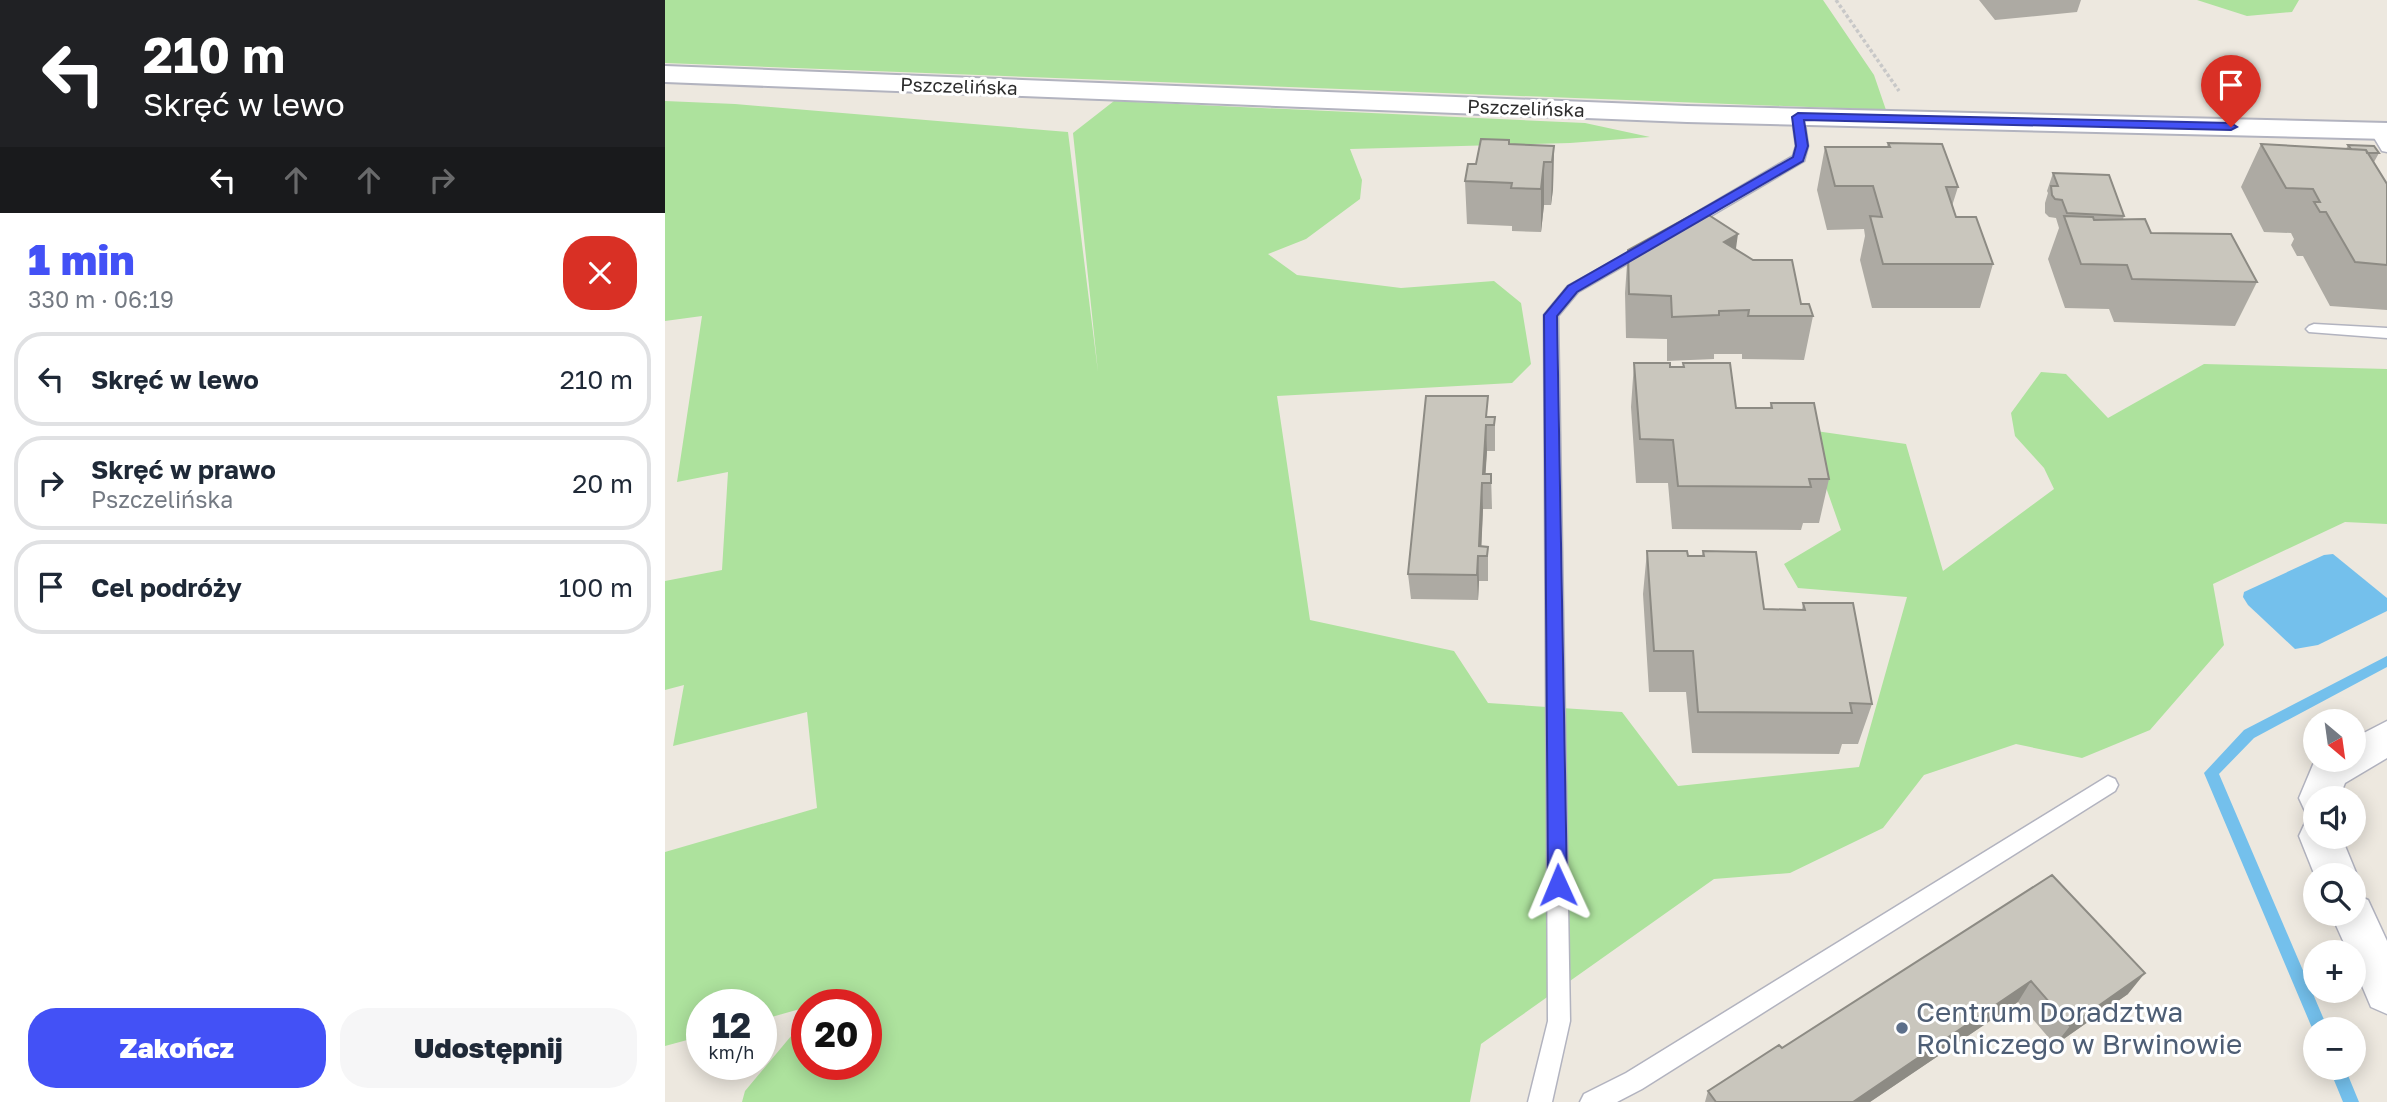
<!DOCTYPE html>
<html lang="pl">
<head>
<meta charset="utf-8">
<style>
	:root { --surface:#fff; --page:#f6f6f7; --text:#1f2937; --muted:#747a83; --line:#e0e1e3; --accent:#4351f6 }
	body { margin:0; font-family:"Golos Text",sans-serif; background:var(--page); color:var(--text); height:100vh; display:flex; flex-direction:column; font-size:26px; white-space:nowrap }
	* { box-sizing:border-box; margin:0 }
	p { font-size:23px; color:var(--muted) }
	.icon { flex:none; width:38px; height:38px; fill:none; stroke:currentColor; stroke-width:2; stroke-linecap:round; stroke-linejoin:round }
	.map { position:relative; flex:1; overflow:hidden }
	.drawer { display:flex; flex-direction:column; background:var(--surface); width:665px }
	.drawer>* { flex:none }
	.hud { background:#202124; color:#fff; overflow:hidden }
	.needle { width:46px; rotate:151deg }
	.tools { position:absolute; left:1638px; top:709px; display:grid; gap:14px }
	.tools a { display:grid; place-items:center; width:63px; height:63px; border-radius:50%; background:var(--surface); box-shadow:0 4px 18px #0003; font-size:35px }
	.speed { position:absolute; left:21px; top:989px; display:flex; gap:14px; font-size:35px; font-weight:700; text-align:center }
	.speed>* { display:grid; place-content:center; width:91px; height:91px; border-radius:50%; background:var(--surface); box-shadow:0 4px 18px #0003; line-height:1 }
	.speed small { font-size:18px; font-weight:400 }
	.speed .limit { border:10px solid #d22; background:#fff; color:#111 }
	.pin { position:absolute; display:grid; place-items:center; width:60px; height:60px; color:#fff; margin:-72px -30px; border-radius:50% 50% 50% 0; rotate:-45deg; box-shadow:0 0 7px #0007 }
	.pin .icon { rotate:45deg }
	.me { position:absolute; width:77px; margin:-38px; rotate:359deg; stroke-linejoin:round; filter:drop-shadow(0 0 5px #0008) }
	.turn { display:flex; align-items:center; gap:24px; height:147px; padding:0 28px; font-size:32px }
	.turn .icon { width:91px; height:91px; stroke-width:2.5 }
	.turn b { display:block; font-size:49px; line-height:60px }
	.lanes { display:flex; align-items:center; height:66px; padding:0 28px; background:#0003; justify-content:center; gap:35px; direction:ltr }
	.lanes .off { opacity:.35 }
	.round { display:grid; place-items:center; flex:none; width:74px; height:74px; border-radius:28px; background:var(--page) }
	.summary { display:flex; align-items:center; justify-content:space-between; height:119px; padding:0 28px }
	h1 { font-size:42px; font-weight:800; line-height:52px; color:var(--accent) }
	.button { display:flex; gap:14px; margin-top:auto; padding:14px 28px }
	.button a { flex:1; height:80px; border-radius:28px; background:var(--accent); color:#fff; font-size:28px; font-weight:800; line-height:80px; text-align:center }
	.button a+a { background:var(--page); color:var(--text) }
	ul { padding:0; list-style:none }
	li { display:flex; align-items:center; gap:21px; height:94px; margin:0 14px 10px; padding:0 14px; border:4px solid var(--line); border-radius:28px }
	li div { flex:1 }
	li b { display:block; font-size:26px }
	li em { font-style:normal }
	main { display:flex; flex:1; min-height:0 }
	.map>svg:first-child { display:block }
	.green { fill:#ade29d }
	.water { fill:#74c0ec }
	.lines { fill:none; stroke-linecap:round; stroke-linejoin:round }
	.stream { fill:#74c0ec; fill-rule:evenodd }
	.lane-casing { stroke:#b2b3bf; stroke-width:3 }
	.street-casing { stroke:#b2b3bf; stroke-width:3 }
	.secondary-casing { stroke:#b2b3bf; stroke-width:4 }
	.path { stroke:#c8c8c8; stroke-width:3.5; stroke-dasharray:3.5 2.5; stroke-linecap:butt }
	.lane { fill:#fff; fill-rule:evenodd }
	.street { fill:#fff; fill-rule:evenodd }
	.secondary { fill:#fff; fill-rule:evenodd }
	.wall { fill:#adaaa3 }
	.shaded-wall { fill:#8d8b84 }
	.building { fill:#c9c6bd; stroke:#8d8b84; stroke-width:2 }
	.route { fill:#4351f6; stroke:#2c35a0; stroke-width:2 }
	.service-dot { fill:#5c6f8a; stroke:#fff; stroke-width:2.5 }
	.labels { text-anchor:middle; stroke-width:6; stroke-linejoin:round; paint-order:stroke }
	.far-street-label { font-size:19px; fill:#2c2c2c; stroke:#fff }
	.near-service-label { font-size:28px; fill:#4e5e75; stroke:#fff; text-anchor:start }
</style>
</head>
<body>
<main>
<section class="drawer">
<div class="hud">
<div class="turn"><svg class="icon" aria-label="left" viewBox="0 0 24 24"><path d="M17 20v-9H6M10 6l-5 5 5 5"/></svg><div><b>210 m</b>Skręć w lewo</div></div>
<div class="lanes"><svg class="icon" aria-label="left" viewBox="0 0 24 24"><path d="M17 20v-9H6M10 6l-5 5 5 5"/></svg><svg class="icon off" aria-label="ahead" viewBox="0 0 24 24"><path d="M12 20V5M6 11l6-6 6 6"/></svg><svg class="icon off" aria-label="ahead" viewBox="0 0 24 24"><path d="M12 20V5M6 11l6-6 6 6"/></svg><svg class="icon off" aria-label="right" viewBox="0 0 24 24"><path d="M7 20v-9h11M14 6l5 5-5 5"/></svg></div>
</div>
<div class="summary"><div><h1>1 min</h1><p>330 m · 06:19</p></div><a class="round" style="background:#d93025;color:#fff"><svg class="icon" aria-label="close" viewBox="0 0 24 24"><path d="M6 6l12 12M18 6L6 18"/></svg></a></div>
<ul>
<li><svg class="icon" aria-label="left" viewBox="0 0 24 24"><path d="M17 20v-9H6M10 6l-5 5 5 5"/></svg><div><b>Skręć w lewo</b></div><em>210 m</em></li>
<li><svg class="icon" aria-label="right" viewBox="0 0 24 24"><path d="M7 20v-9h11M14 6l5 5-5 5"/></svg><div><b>Skręć w prawo</b><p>Pszczelińska</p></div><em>20 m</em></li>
<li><svg class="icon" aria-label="arrive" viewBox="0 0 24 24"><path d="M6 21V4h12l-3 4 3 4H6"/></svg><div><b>Cel podróży</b></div><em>100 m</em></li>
</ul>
<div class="button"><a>Zakończ</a><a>Udostępnij</a></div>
</section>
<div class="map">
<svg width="1722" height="1102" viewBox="0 0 1722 1102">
	<rect width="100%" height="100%" fill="#ede8df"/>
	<path class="green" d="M0,0H1158L1209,75L1221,110L0,63Z
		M1532,0H1634L1627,12L1582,16Z
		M0,101L70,104L403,132L433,372L408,133L449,101L920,123L985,137L905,143L685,149L697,180L695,199L641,239L603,254L632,275L736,288L829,281L856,303L866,364L847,383L612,396L645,620L789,651L823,703L957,712L1013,786L1194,767L1242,597L1133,588L1119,564L1176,530L1151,459L1137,429L1241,444L1278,571L1389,489L1379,468L1350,436L1346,413L1376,372L1401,374L1443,418L1539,364L1722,369V524L1680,522L1548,584L1559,645L1485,730L1417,758L1351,744L1259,775L1218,828L1125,873L1049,879L816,1044L805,1102H77L80,1091L142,1017V1064H201V1004H142V1007L96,1020V1004H37V1036L0,1046V852L152,808L142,712L8,746L19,685L0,690V581L57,570L63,472L12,482L37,316L0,321Z"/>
	<path class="water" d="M1668,554L1722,598V611L1653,645L1630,649L1583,605L1578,597L1579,592L1659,555Z"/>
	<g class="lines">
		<path class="stream" d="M1722,656V667L1589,738L1554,774L1663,1029H1650V1035L1539,773L1579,730Z
			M1664,1068H1680L1694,1102H1678Z"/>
		<g class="lane-casing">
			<path id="lane" d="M1133,113L1139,117L1143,146L1139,161L1027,227H1017V221L1128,156L1131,146L1127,117Z
				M1711,127L1716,128L1722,138V152L1717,151L1705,131Z
				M983,242L988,243V249L913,292L893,316L905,1021L887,1102H863L883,1021L879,315L903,286Z
				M1649,324L1722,328V338L1644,332L1641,329L1644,326Z
				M1443,776L1450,779L1453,785L1450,791L977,1089L952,1102H915L919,1094L961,1073Z"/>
		</g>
		<g class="street-casing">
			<path id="street" d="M1722,721V758L1680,783L1674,798H1650V814L1640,811L1634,798L1650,760H1689V738Z
				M1650,819V836H1676L1692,875L1689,882V875L1650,876L1634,836L1640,823Z
				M1689,894L1703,900L1722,941V1014L1706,1007L1689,967V952H1683L1666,914H1689Z"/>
		</g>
		<g class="secondary-casing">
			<path id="secondary" d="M0,66L1022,106L1722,123V139L1022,122L0,82Z"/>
		</g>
		<path class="path" d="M1171,0L1234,91"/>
		<use href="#lane" class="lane"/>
		<use href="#street" class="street"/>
		<use href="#secondary" class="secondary"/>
	</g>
	<path class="wall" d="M1314,0H1416L1412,12L1330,20Z
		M1223,143L1293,187L1287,206L1291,217L1328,264L1315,308H1207L1195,260L1200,236L1199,229L1162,230L1152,190L1160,147H1222Z
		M845,144L889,146L888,189L886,205H879L876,232L847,231V226L802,224L800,181L811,164Z
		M1596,144L1681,149L1683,145L1714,153L1709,162L1722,184V310L1665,306L1638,256H1632L1626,245L1629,239L1626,233L1599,232L1576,187Z
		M1388,173L1459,216L1458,219L1592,282L1570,326L1449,322L1444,309L1400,308L1383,259L1394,228L1391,218L1384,217L1380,213V203L1383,193L1382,191Z
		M1071,249L1136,304L1148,316L1139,360L1077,359V354H1049V359L1002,361V339L961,338L960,293L963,250Z
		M969,363L1005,367L1071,408H1105L1106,403L1164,479L1154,523H1138L1136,530L1007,529L1003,483H971L966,407Z
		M823,417H830V451H822L820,474H826L827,509H818L816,547H823V581H814L813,600L746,599L743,574Z
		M982,551L1023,556H1037L1038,551L1099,609L1137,610L1138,603L1207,704L1193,744H1177L1174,754L1027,753L1021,692H984L978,594Z
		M1387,875L1463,994L1390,1045L1353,1002L1205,1102H1040L1043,1091L1117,1048Z"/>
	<path class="shaded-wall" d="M889,146L888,189L886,205L887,162Z
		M879,162V205L876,232V189Z
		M1073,234L1067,277L1059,242Z
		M821,425L822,451L820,483L818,474Z
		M817,483L818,509L816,556L814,546Z
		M813,556L814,581L813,600L812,575Z
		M1480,973L1463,994L1390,1045L1405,1026Z
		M1366,981L1353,1002L1205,1102H1188Z"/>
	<path class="building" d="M816,139L844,140V144L889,146L887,162H879L876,189L846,188L847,183L800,181L803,164H811Z
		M1223,143L1277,144L1293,187H1281L1291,217H1311L1328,264H1218L1205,216L1217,217L1208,186H1170L1160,147H1225Z
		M1596,144L1701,150L1722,184V265L1690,262L1661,212H1655L1649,202H1655L1648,189L1621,188Z
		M1683,145L1709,146L1714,153H1702L1701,150L1686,149Z
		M1388,173L1444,175L1459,216L1402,213L1397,200L1390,199L1387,195L1386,186H1393Z
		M1036,210L1073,234L1059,242L1088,260H1127L1136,304H1144L1148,316H1083L1084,310L1054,311V315L1007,317L1006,296L964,294L963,250Z
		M1399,216L1428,217L1429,220L1480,219L1486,233L1566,234L1592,282L1467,279L1462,265L1416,264Z
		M969,363H1005V367H1019L1018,363H1065L1071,408H1107L1106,403H1149L1164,479H1144L1146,487L1013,486L1008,440L975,439Z
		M761,396H823L821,417H830L829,425H821L818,474H826V483H817L814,546L823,547L822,556H813L812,575L743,574Z
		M982,551H1022L1023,556H1039L1038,551L1091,552L1099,609L1140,610L1138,603H1188L1207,704L1185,703L1187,713L1033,712L1028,651H989Z
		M1387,875L1480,973L1405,1026L1366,981L1188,1102H1051L1043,1091L1114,1045L1117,1048Z"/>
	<path class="route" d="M1133,113L1566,123L1572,127L1566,130L1139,120L1143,146L1138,161L912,292L892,316L902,885L900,891L893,894L886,891L883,885L879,315L903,286L1128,157L1131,146L1127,117Z"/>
	<circle class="service-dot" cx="1237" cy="1028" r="7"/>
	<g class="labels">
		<g class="far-street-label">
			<text transform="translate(294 86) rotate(2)" y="7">Pszczelińska</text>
			<text transform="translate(861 108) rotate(2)" y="7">Pszczelińska</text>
		</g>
		<g class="near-service-label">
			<text x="1251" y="1022">Centrum Doradztwa<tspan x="1251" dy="32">Rolniczego w Brwinowie</tspan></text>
		</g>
	</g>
</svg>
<div class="tools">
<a><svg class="needle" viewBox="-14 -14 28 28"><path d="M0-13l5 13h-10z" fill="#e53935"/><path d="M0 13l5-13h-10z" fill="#747a83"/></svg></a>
<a><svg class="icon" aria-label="sound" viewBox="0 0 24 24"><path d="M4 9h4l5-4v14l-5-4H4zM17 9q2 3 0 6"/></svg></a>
<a><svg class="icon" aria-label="search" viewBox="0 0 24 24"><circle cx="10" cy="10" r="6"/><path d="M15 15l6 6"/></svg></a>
<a>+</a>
<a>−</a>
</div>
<div class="speed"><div>12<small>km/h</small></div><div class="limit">20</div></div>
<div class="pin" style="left:1566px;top:127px;background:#d93025"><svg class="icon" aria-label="arrive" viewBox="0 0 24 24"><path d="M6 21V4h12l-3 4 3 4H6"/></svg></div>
<svg class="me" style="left:893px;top:885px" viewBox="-20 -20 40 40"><path d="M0-17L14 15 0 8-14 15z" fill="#4351f6" stroke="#fff" stroke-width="4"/></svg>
</div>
</main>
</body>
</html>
